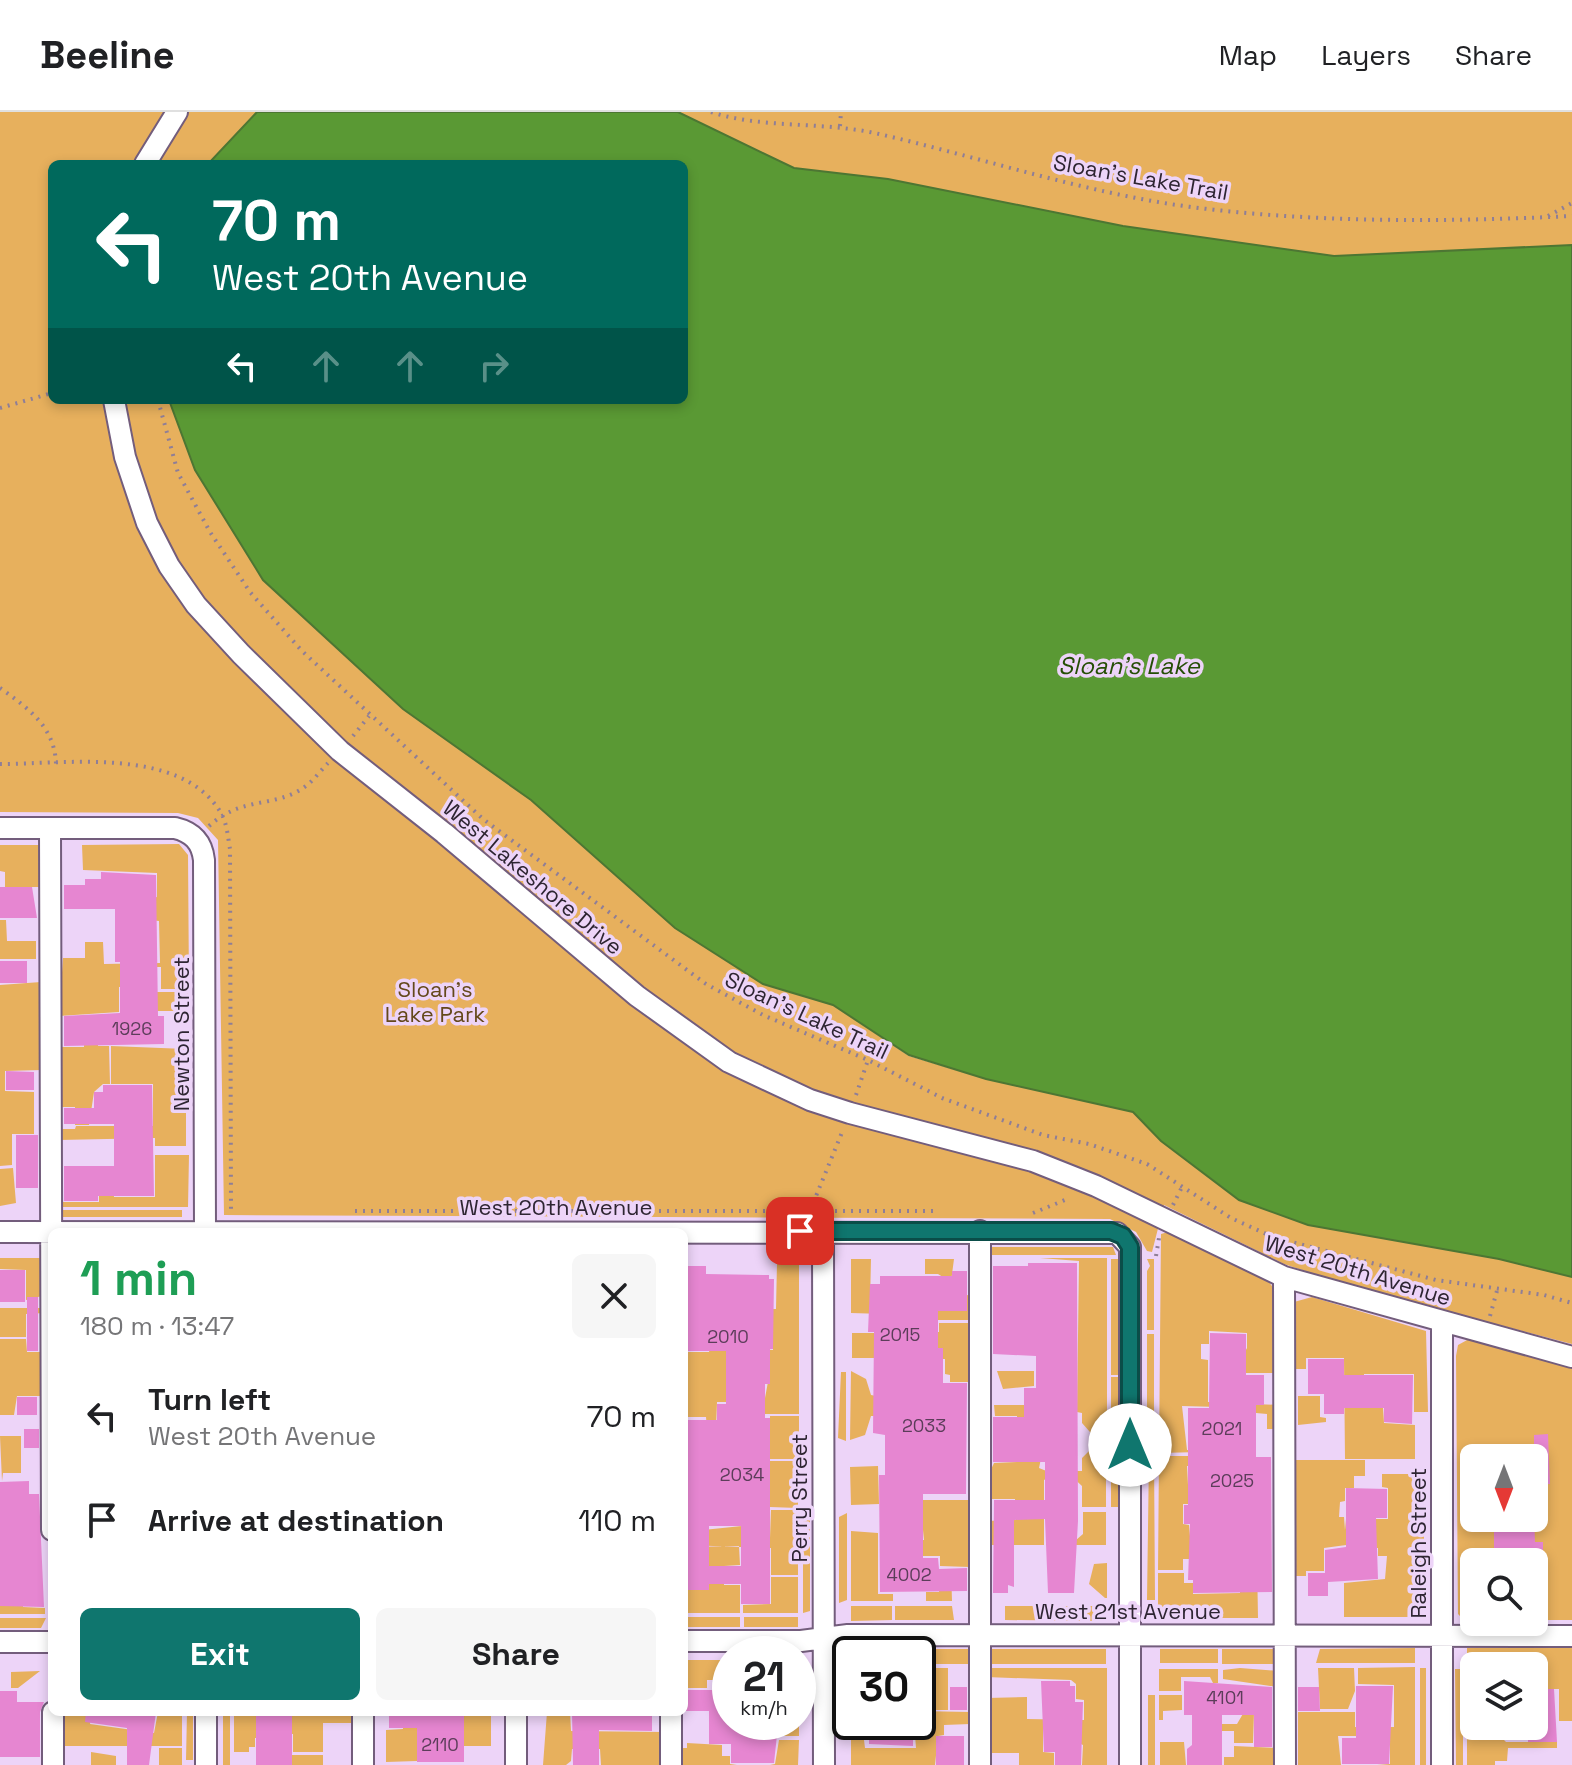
<!DOCTYPE html>
<html lang="en">
<head>
<meta charset="utf-8">
<style>
	:root { --surface:#fff; --page:#f6f6f6; --text:#202124; --muted:#757577; --line:#e0e0e0; --accent:#0f766e }
	body { margin:0; font-family:"Space Grotesk",sans-serif; background:var(--page); color:var(--text); height:100vh; display:flex; flex-direction:column; font-size:30px; white-space:nowrap }
	* { box-sizing:border-box; margin:0 }
	p { font-size:26px; color:var(--muted) }
	.icon { flex:none; width:44px; height:44px; fill:none; stroke:currentColor; stroke-width:2; stroke-linecap:round; stroke-linejoin:round }
	.map { position:relative; flex:1; overflow:hidden }
	.side { position:absolute; left:48px; top:1116px; width:640px; height:488px; display:flex; flex-direction:column; background:var(--surface); border-radius:12px; box-shadow:0 4px 12px #0003 }
	.side>* { flex:none }
	.hud { position:absolute; left:48px; top:48px; width:640px; height:244px; border-radius:12px; box-shadow:0 4px 12px #0003; background:#00695c; color:#fff; overflow:hidden }
	.needle { width:52px; rotate:180deg }
	.tools { position:absolute; left:1460px; top:1332px; display:grid; gap:16px }
	.tools a { display:grid; place-items:center; width:88px; height:88px; border-radius:12px; background:var(--surface); box-shadow:0 4px 12px #0003; font-size:40px }
	.speed { position:absolute; left:712px; top:1524px; display:flex; gap:16px; font-size:40px; font-weight:700; text-align:center }
	.speed>* { display:grid; place-content:center; width:104px; height:104px; border-radius:50%; background:var(--surface); box-shadow:0 4px 12px #0003; line-height:1 }
	.speed small { font-size:20px; font-weight:400 }
	.speed .limit { border:4px solid #111; border-radius:12px; background:#fff; color:#111 }
	.pin { position:absolute; display:grid; place-items:center; width:68px; height:68px; color:#fff; margin:-34px; border-radius:16px; box-shadow:0 4px 12px #0006 }
	.me { position:absolute; width:88px; margin:-44px; rotate:0deg; stroke-linejoin:round; filter:drop-shadow(0 0 6px #0008) }
	.turn { display:flex; align-items:center; gap:28px; height:168px; padding:0 32px; font-size:36px }
	.turn .icon { width:104px; height:104px; stroke-width:2.5 }
	.turn b { display:block; font-size:56px; line-height:68px }
	.lanes { display:flex; align-items:center; height:76px; padding:0 32px; background:#0003; justify-content:center; gap:40px; direction:ltr }
	.lanes .off { opacity:.35 }
	.round { display:grid; place-items:center; flex:none; width:84px; height:84px; border-radius:12px; background:var(--page) }
	.summary { display:flex; align-items:center; justify-content:space-between; height:136px; padding:0 32px }
	h1 { font-size:48px; font-weight:700; line-height:60px; color:#1e9e55 }
	.button { display:flex; gap:16px; margin-top:auto; padding:16px 32px }
	.button a { flex:1; height:92px; border-radius:12px; background:var(--accent); color:#fff; font-size:32px; font-weight:700; line-height:92px; text-align:center }
	.button a+a { background:var(--page); color:var(--text) }
	ul { padding:0; list-style:none }
	li { display:flex; align-items:center; gap:24px; height:104px; padding:0 32px }
	li div { flex:1 }
	li b { display:block; font-size:30px }
	li em { font-style:normal }
	header { display:flex; align-items:center; gap:48px; box-sizing:border-box; height:112px; padding:0 40px; background:var(--surface); border-bottom:2px solid var(--line) }
	header strong { font-size:38px }
	nav { display:flex; gap:44px; margin-inline-start:auto; font-size:28px }
	.map>svg:first-child { display:block }
	.green { fill:#e7b05d; fill-rule:evenodd }
	.water { fill:#5a9934; stroke:#4d7633; stroke-width:2 }
	.building { fill:#e686d1; fill-rule:evenodd }
	.lines { fill:none; stroke-linecap:round; stroke-linejoin:round }
	.minor-casing { stroke:#735d7c; stroke-width:24 }
	.path { stroke:#8f7e97; stroke-width:4; stroke-dasharray:2 6; stroke-linecap:butt }
	.minor { stroke:#fff; stroke-width:20 }
	.route-casing { stroke:#0a4d48; stroke-width:20 }
	.route { stroke:#0f766e; stroke-width:14 }
	.labels { text-anchor:middle; stroke-width:7; stroke-linejoin:round; paint-order:stroke }
	.number-label { font-size:18px; fill:#5c3d5a }
	.street-label { font-size:22px; fill:#2e2532; stroke:#edd4f8 }
	.park-label { font-size:22px; fill:#64481b; stroke:#edd4f8 }
	.water-label { font-size:24px; font-style:italic; fill:#254e05; stroke:#edd4f8 }
</style>
</head>
<body>
<header>
<strong>Beeline</strong>
<nav><a>Map</a><a>Layers</a><a>Share</a></nav>
</header>
<div class="map">
<svg width="1572" height="1653" viewBox="0 0 1572 1653">
	<rect width="100%" height="100%" fill="#edd4f8"/>
	<path class="green" d="M0,0H257L208,52H52V288H169L195,358L263,468L403,597L531,688L763,872L833,893L909,944L986,967L1133,1000L1161,1029L1239,1088L1308,1113L1499,1147L1572,1165V1232L1347,1173L1284,1152L1164,1093L1152,1140L1147,1139L1136,1120L1110,1107L224,1103L218,728L198,706L178,701L0,700Z
		M678,0H1572V133L1334,144L1123,114L888,67L794,56Z
		M179,732L188,743L189,877H161V855H130L129,874L119,875V900L59,904L63,846H85V830H103L104,852L160,851L159,809L150,808L153,786L157,785V761L83,758L82,733Z
		M0,733H41V775H5V760L0,759Z
		M0,808H6L7,829H36V847H0Z
		M41,870L42,958L5,959V979L34,980V1022H12V1053L0,1054V873Z
		M156,880H188V899H156Z
		M84,905H98V934H109L110,972H103L94,980L89,1013H75V995H59V935H84Z
		M111,934L186,937V1034H155V1026L59,1028V1017H75L76,1014H153V972H111Z
		M155,1043H189L188,1095H59V1090H99V1076H113L114,1085H155Z
		M13,1056L16,1091L0,1094V1057Z
		M59,1098H182V1105H62Z
		M1168,1120L1268,1169L1279,1183L1278,1261H1234L1247,1236V1221L1209,1219V1232H1201V1247L1208,1248V1290L1279,1293L1275,1317H1267V1302L1256,1301V1296L1182,1294L1187,1338L1243,1339L1159,1341L1161,1122Z
		M992,1135H1113L1116,1143H989Z
		M0,1146H46V1183L26,1188V1158L0,1157Z
		M1040,1146H1107V1328H1097L1082,1311V1301L1077,1300L1079,1149Z
		M851,1147H871L870,1191L884,1202L851,1201Z
		M925,1147H954L951,1170L938,1162H925Z
		M1111,1147H1118V1263H1111Z
		M1147,1147H1154V1218H1147V1159L1150,1154Z
		M777,1151H799V1302H747L728,1290H717L716,1316H707L706,1305H684V1240H709L710,1235L773,1238V1211L697,1197H776ZM770,1259L765,1286L726,1284V1262Z
		M972,1183V1208H927L938,1184Z
		M1312,1185L1426,1219L1428,1300H1414V1262H1364V1296H1383L1384,1311L1415,1313V1347H1345L1344,1246H1306V1257H1296L1294,1272V1190Z
		M0,1196H44V1201L26,1202V1225H0Z
		M939,1211H970V1270H950V1263L945,1262V1247H925L935,1220H939Z
		M852,1221H874V1246H852Z
		M1147,1222H1154V1314H1147Z
		M0,1227H26L27,1240H46V1284H17L14,1303H0Z
		M1469,1227L1572,1254V1508H1534V1450H1474V1509L1464,1508L1458,1502L1456,1244L1458,1233ZM1474,1346H1534V1406H1474Z
		M851,1259L866,1267L871,1283L876,1284V1304H871L865,1323L850,1328Z
		M997,1259H1034V1274L1003,1277Z
		M841,1260H846V1329L838,1326Z
		M1111,1265H1118V1395H1111Z
		M1298,1284H1320V1305L1326,1306V1310L1298,1313Z
		M994,1293H1052L1039,1356L1054,1362L1044,1368V1433H986V1409L1016,1408L1015,1387H986V1368L994,1351L1017,1350V1304H995Z
		M770,1304H799V1347H744L770,1334Z
		M0,1324H21V1361H3L2,1369Z
		M1097,1331H1106V1395H1082V1374L1066,1359H1082V1346Z
		M1149,1344H1154L1155,1488H1147Z
		M1159,1344H1222L1224,1354H1187L1189,1392H1183V1412L1189,1413L1192,1447H1183V1458H1158Z
		M1295,1348H1365V1364H1354V1376H1345V1389L1340,1390L1339,1405H1344L1345,1418L1346,1407H1388V1376L1382,1375V1362H1424V1500L1416,1505H1344V1471L1385,1467L1387,1444H1378V1436H1363L1361,1431L1324,1436V1459H1306V1464H1296Z
		M770,1349H798V1396L770,1395V1381L684,1382V1362L770,1379Z
		M878,1354L879,1392L851,1393L850,1355Z
		M920,1388H968L970,1455L940,1454V1444H888L913,1428H924Z
		M771,1398H798V1463H771V1436L684,1433V1410L703,1418L742,1414V1426H770Z
		M803,1399L810,1401V1499L803,1501Z
		M1083,1400H1106V1433H1046V1428H1076L1083,1422Z
		M847,1401V1488L839,1491V1405Z
		M851,1419L878,1421V1482H893V1489H851Z
		M739,1434L740,1453L724,1454V1473H740V1501H684V1477L709,1478V1438H687V1435Z
		M1257,1449L1258,1506H1158V1461H1184V1471H1193V1482L1240,1481V1461Z
		M1107,1451V1486H1105L1089,1472L1094,1452Z
		M939,1457H951L952,1489H926V1480H939Z
		M771,1465H798V1501H743V1493L771,1492Z
		M23,1490V1495L45,1496V1502H0V1494Z
		M851,1494H892V1508L851,1509Z
		M895,1494H952L954,1508H895Z
		M1005,1494H1107V1509L1005,1508Z
		M684,1505H740V1515H684Z
		M744,1505H798V1515H744Z
		M0,1506H46L41,1516H0Z
		M1415,1536V1551H1316L1320,1537Z
		M1467,1536H1572V1609H1559V1577H1534V1554H1474V1614H1490L1506,1630H1557V1636H1508L1507,1649H1495V1653H1467Z
		M852,1537H971V1552H918V1542H851Z
		M988,1537H1106V1552H988Z
		M1160,1537H1218V1551H1160Z
		M1222,1537H1280V1552H1222Z
		M684,1548H730V1575H721L720,1568H707V1576H684Z
		M1415,1555V1653H1377L1390,1652V1624L1368,1615H1394V1573L1358,1572V1556Z
		M918,1556H948V1598H918Z
		M986,1556H1107V1653H1082L1083,1633L1043,1615V1640L1054,1641V1653H1019V1641H987V1586L1027,1585V1607L1084,1608V1588L1076,1587V1572L1071,1568L986,1565Z
		M1240,1556L1278,1559V1575L1223,1567V1558Z
		M1318,1556H1354L1355,1579L1348,1597H1320Z
		M1420,1556H1426V1653H1420Z
		M1159,1557H1218V1571H1213L1210,1565H1181V1579H1159Z
		M1455,1557H1463V1653H1456Z
		M40,1559L18,1576H11V1560Z
		M799,1582V1624H778V1613L759,1610H798Z
		M1148,1583H1155V1653H1148Z
		M1159,1583H1182V1598L1163,1599V1608H1159Z
		M918,1599L970,1600V1612L944,1613V1623L938,1624L935,1653H851V1628H864L865,1636H916L914,1610H918Z
		M61,1600H92L90,1612L154,1621L158,1600H182V1634H61Z
		M187,1600H193V1648H186Z
		M223,1600H230V1653H223Z
		M234,1600H254V1604H305V1600H352V1611H323V1640H293V1622H276V1626H255V1635H249V1640H234Z
		M403,1600L418,1604L491,1601V1634H464V1626L417,1612V1649L386,1650V1618L403,1617Z
		M547,1600H570L571,1619L664,1620V1653H601L600,1637H572L571,1649L566,1653H543Z
		M1244,1600H1254L1253,1631H1234V1619H1221V1612H1237Z
		M1298,1600H1355V1615L1367,1616V1624H1338L1341,1653H1298Z
		M779,1628H799L798,1653H770L775,1652Z
		M1160,1630H1184L1186,1653H1160Z
		M687,1631L722,1633V1644H730V1652L737,1653H679V1636H687Z
		M1234,1634L1278,1636V1653H1224V1645H1234Z
		M159,1636H182V1653H159Z
		M91,1640L116,1644V1653H91Z
		M292,1643H323V1653H292Z"/>
	<path class="water" d="M257,0H678L794,56L888,67L1123,114L1334,144L1572,133V1165L1499,1147L1308,1113L1239,1088L1161,1029L1133,1000L986,967L909,943L833,893L763,872L675,816L531,688L403,597L263,468L195,358L169,288H684V52H208Z"/>
	<path class="building" d="M101,760L156,763L158,904H164V932L64,934V904L120,901V850H115V797H64V773H85V767H101Z
		M0,775H32L37,806H0Z
		M0,849H27V871H0Z
		M6,959L34,960V978H6Z
		M103,973H152L154,1084H98V1089H64V1054H114V1012H64V996H94V980H103Z
		M16,1023H38V1076H16Z
		M1028,1151H1077L1078,1409L1074,1481H1048L1045,1407L1014,1408V1475L1008,1473V1481H993L994,1388H1045V1350H993V1305H1024V1276H1036V1244L993,1242V1154H1028Z
		M684,1154H706V1162L769,1163V1167H774L773,1237H770V1272H765V1306H770V1492H741V1472H709V1478H685L684,1308H717V1292H726V1239H684ZM709,1414H741V1454H709Z
		M0,1158H25V1190H0Z
		M952,1159H967V1199H938V1236H943V1271H967L966,1382H923V1446H938L939,1457L967,1456V1479L880,1480L879,1363H885V1323L873,1321L874,1220H868L870,1172H880V1164H952Z
		M27,1185H38V1239H27Z
		M1210,1221L1246,1222V1263H1264V1293H1256V1345H1271L1272,1480L1193,1481V1468H1188L1190,1412H1184V1393H1188V1296H1209Z
		M1308,1247H1344V1263H1413L1412,1312L1384,1310V1296H1344V1302H1324V1282H1308Z
		M17,1285H37V1303H17Z
		M24,1317H39V1336H24Z
		M1548,1322L1550,1372H1534V1323Z
		M29,1369V1382H39L44,1495L0,1494V1370Z
		M1346,1376L1387,1377V1406H1376L1378,1467L1328,1470V1484H1308V1461H1325V1438L1346,1435Z
		M1494,1406H1534L1535,1430H1543V1450H1494Z
		M1041,1569H1070V1574H1075V1590H1083L1081,1653H1055V1640H1044Z
		M1184,1569L1272,1575V1635H1254V1603H1222V1653H1187V1637L1192,1633V1603H1184Z
		M1356,1574H1393L1389,1652H1342V1626H1356Z
		M950,1575H967V1598H950Z
		M1298,1575H1319L1320,1599H1298Z
		M1534,1577H1554L1557,1630H1528V1614H1534Z
		M685,1578H730V1611H757V1617H774V1623H777L774,1651H731V1632H709V1599H685Z
		M0,1579H17V1590H44L40,1600V1645H0Z
		M86,1600H156L149,1653H127V1616L85,1610Z
		M256,1600H292V1653H256Z
		M389,1600H464V1650H417V1616H389Z
		M572,1600H652V1619L599,1618V1653H573Z
		M869,1610H913V1634L869,1632Z
		M936,1624H964V1653H936Z"/>
	<g class="lines">
		<g class="minor-casing">
			<path id="minor" d="M145,52L177,0
				M114,288L125,345L147,411L169,454L196,493L241,542L340,639L444,721L637,884L729,950L810,988L850,1001L1033,1049L1096,1074L1284,1165L1572,1245
				M0,716H175C192,720 202,730 204,748L205,1120
				M50,716L52,1418
				M823,1119L824,1653
				M0,1120L1117,1121L1130,1135V1653
				M1284,1165L1285,1653
				M684,1529H801L848,1523L1572,1524
				M0,1530H52
				M53,1600V1653
				M206,1600V1653
				M363,1600V1653
				M516,1653V1600
				M671,1653V1600
				M980,1653V1119
				M1442,1653V1210"/>
		</g>
		<path class="path" d="M711,0C762,17 824,9 879,22C983,46 1085,81 1191,95C1317,111 1445,110 1572,104
			M840,14L841,0
			M1548,104L1572,91
			M158,288L178,361L210,420L250,480L302,539L483,707L706,872L763,903L868,948L942,986L1043,1023L1089,1032L1147,1052L1231,1106L1273,1125L1436,1168L1544,1183L1572,1191
			M0,296L52,281
			M0,576C28,596 55,615 56,652
			M353,624L369,604
			M0,652C67,652 181,634 221,701C227,711 228,726 230,737L231,1100
			M209,714C243,683 275,697 306,674C314,668 321,658 328,651
			M856,983L868,948
			M1173,1093L1183,1073
			M355,1099H938
			M814,1099L816,1084L843,1018
			M1033,1101L1070,1086
			M1156,1144L1159,1126
			M1490,1204L1498,1175"/>
		<use href="#minor" class="minor"/>
	</g>
	<g class="lines">
		<g class="route-casing">
			<path id="route" d="M800,1119H1111L1123,1124L1130,1135V1333"/>
		</g>
		<use href="#route" class="route"/>
	</g>
	<g class="labels">
		<g class="number-label">
			<text x="132" y="923">1926</text>
			<text x="900" y="1229">2015</text>
			<text x="728" y="1231">2010</text>
			<text x="924" y="1320">2033</text>
			<text x="1222" y="1323">2021</text>
			<text x="742" y="1369">2034</text>
			<text x="1232" y="1375">2025</text>
			<text x="909" y="1469">4002</text>
			<text x="1225" y="1592">4101</text>
			<text x="440" y="1639">2110</text>
		</g>
		<g class="street-label">
			<text transform="translate(1141 65) rotate(10)" y="8">Sloan's Lake Trail</text>
			<text transform="translate(533 765) rotate(40)" y="8">West Lakeshore Drive</text>
			<text transform="translate(807 903) rotate(25)" y="8">Sloan's Lake Trail</text>
			<text transform="translate(181 922) rotate(-90)" y="8">Newton Street</text>
			<text x="556" y="1103">West 20th Avenue</text>
			<text transform="translate(1358 1158) rotate(17)" y="8">West 20th Avenue</text>
			<text transform="translate(799 1386) rotate(-90)" y="8">Perry Street</text>
			<text transform="translate(1418 1431) rotate(-90)" y="8">Raleigh Street</text>
			<text x="1128" y="1507">West 21st Avenue</text>
		</g>
		<g class="park-label">
			<text x="435" y="885">Sloan's<tspan x="435" dy="25">Lake Park</tspan></text>
		</g>
		<g class="water-label">
			<text x="1129" y="562">Sloan's Lake</text>
		</g>
	</g>
</svg>
<div class="tools">
<a><svg class="needle" viewBox="-14 -14 28 28"><path d="M0-13l5 13h-10z" fill="#e53935"/><path d="M0 13l5-13h-10z" fill="#757577"/></svg></a>
<a><svg class="icon" aria-label="search" viewBox="0 0 24 24"><circle cx="10" cy="10" r="6"/><path d="M15 15l6 6"/></svg></a>
<a><svg class="icon" aria-label="layers" viewBox="0 0 24 24"><path d="M12 4l9 5-9 5-9-5zM3 14l9 5 9-5"/></svg></a>
</div>
<div class="speed"><div>21<small>km/h</small></div><div class="limit">30</div></div>
<div class="pin" style="left:800px;top:1119px;background:#d93025"><svg class="icon" aria-label="arrive" viewBox="0 0 24 24"><path d="M6 21V4h12l-3 4 3 4H6"/></svg></div>
<svg class="me" style="left:1130px;top:1333px" viewBox="-20 -20 40 40"><circle r="19" fill="#fff"/><path d="M0-13L10 11 0 6-10 11z" fill="#0f766e"/></svg>
<div class="hud">
<div class="turn"><svg class="icon" aria-label="left" viewBox="0 0 24 24"><path d="M17 20v-9H6M10 6l-5 5 5 5"/></svg><div><b>70 m</b>West 20th Avenue</div></div>
<div class="lanes"><svg class="icon" aria-label="left" viewBox="0 0 24 24"><path d="M17 20v-9H6M10 6l-5 5 5 5"/></svg><svg class="icon off" aria-label="ahead" viewBox="0 0 24 24"><path d="M12 20V5M6 11l6-6 6 6"/></svg><svg class="icon off" aria-label="ahead" viewBox="0 0 24 24"><path d="M12 20V5M6 11l6-6 6 6"/></svg><svg class="icon off" aria-label="right" viewBox="0 0 24 24"><path d="M7 20v-9h11M14 6l5 5-5 5"/></svg></div>
</div>
<section class="side">
<div class="summary"><div><h1>1 min</h1><p>180 m · 13:47</p></div><a class="round"><svg class="icon" aria-label="close" viewBox="0 0 24 24"><path d="M6 6l12 12M18 6L6 18"/></svg></a></div>
<ul>
<li><svg class="icon" aria-label="left" viewBox="0 0 24 24"><path d="M17 20v-9H6M10 6l-5 5 5 5"/></svg><div><b>Turn left</b><p>West 20th Avenue</p></div><em>70 m</em></li>
<li><svg class="icon" aria-label="arrive" viewBox="0 0 24 24"><path d="M6 21V4h12l-3 4 3 4H6"/></svg><div><b>Arrive at destination</b></div><em>110 m</em></li>
</ul>
<div class="button"><a>Exit</a><a>Share</a></div>
</section>
</div>
</body>
</html>
